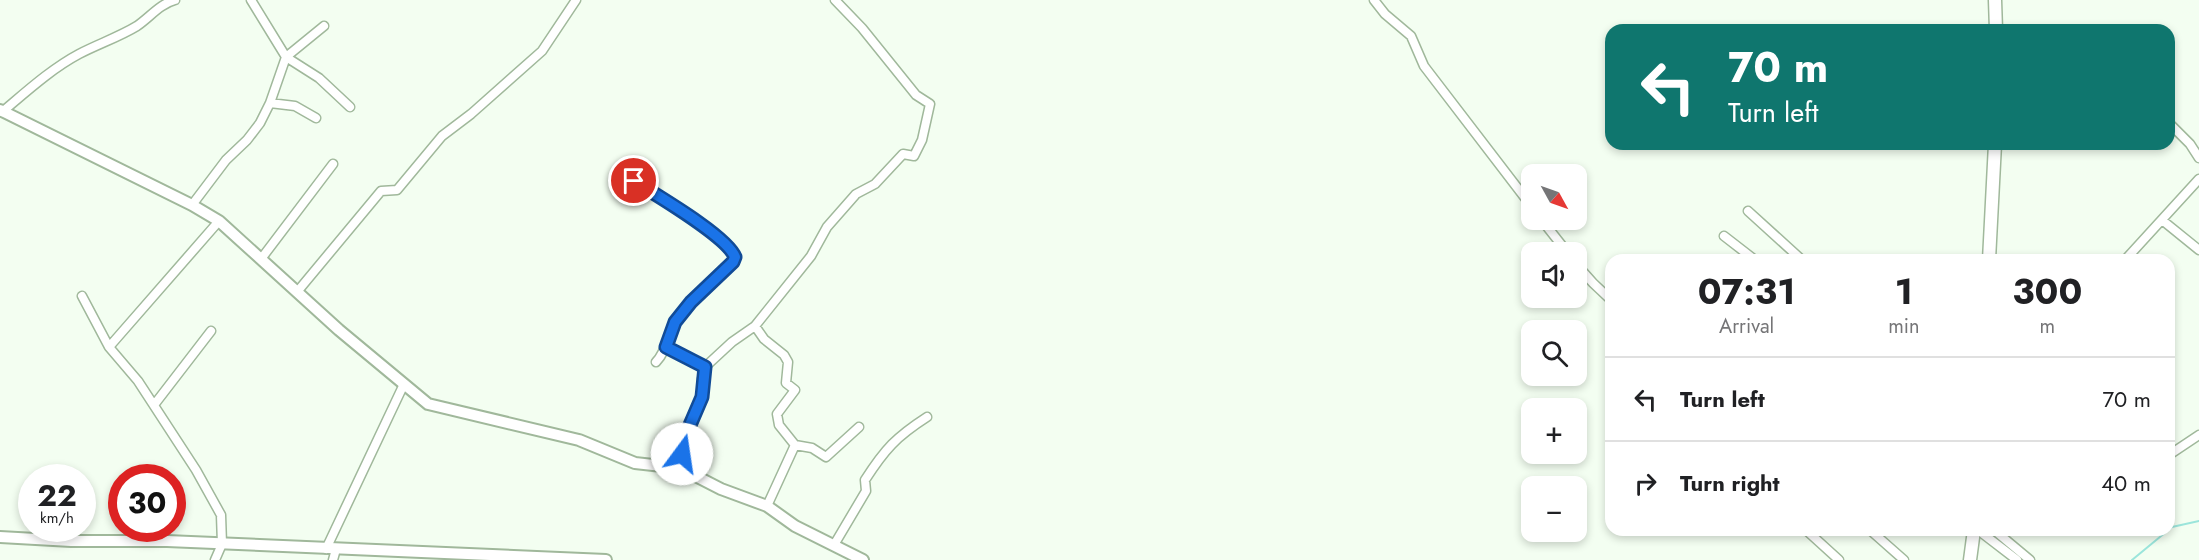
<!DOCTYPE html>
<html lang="en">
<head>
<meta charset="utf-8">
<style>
	:root { --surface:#fff; --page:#f6f6f6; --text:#202124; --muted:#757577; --line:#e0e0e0 }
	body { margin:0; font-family:Jost,sans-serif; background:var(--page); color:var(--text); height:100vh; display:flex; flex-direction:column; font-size:22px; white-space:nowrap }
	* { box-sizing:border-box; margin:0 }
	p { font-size:20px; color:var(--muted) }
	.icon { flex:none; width:33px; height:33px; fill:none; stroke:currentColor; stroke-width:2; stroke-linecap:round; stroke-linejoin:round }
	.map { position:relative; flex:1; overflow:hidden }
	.sheet { position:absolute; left:1605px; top:254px; width:570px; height:282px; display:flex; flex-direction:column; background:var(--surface); border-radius:18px; box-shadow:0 3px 9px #0003 }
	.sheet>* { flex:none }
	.banner { position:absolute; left:1605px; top:24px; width:570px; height:126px; border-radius:18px; box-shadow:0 3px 9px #0003; background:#0f766e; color:#fff; overflow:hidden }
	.needle { width:39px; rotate:130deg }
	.tools { position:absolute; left:1521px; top:164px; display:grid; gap:12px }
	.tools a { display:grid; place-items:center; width:66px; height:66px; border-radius:12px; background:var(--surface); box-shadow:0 3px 9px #0003; font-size:30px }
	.speed { position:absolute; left:18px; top:464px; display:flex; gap:12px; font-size:30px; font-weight:700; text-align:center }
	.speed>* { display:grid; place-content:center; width:78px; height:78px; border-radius:50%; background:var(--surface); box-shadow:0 3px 9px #0003; line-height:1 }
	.speed small { font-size:15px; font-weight:400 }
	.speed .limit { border:9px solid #d22; background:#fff; color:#111 }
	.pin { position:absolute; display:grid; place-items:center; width:51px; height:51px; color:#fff; margin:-26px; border:3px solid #fff; border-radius:50%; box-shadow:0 2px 6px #0007 }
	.me { position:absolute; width:66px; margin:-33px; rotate:14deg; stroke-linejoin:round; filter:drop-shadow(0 0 4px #0008) }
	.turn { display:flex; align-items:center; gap:21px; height:126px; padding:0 24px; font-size:27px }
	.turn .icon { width:78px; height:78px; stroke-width:2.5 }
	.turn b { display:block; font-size:42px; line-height:51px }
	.eta { display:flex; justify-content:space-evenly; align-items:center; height:102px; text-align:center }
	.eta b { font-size:36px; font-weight:700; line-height:42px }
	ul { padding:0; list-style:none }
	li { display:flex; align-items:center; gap:18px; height:84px; padding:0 24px; border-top:2px solid var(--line) }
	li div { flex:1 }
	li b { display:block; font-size:22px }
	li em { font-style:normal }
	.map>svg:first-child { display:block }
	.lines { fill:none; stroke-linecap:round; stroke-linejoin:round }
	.stream { stroke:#9be5db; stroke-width:2 }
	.minor-casing { stroke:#a0b89b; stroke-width:11 }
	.tertiary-casing { stroke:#a0b89b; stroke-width:14 }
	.secondary-casing { stroke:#a0b89b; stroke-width:15 }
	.minor { stroke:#fff; stroke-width:8 }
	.tertiary { stroke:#fff; stroke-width:10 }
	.secondary { stroke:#fff; stroke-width:12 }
	.route-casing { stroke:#114b97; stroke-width:15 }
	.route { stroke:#1a73e8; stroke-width:10 }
</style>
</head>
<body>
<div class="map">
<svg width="2199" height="560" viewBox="0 0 2199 560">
	<rect width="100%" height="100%" fill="#f3fef1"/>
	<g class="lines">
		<path class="stream" d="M2132,560L2172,527L2199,521"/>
		<g class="minor-casing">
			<path id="minor" d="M1374,0L1385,14L1411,36L1424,66L1532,207
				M324,26L286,57L319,78L350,107
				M270,103L295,106L316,118
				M2,112C27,91 51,69 79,54C98,44 119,37 137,26C150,17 160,4 175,0
				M2169,123L2190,144L2199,158
				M634,181C656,195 727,236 734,257L733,262C714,280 692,298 677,319C667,332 668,350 656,362
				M192,205L226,160L247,140L260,123L270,103L286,57L251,0
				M1748,211L1802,260
				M1541,219L1567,252
				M2162,220L2199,250
				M1724,236L1755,260
				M261,259L333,164
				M2125,260L2199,179
				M1576,264L1593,283L1611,300
				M297,292L381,191L397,190L442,136L471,114L542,51L576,0
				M82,296L109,347
				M755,326L764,339L784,355L788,362L786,383L795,390L777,414L779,425L795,445L767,506
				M666,347L705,367
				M154,405L211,331
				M795,445L812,448L826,457L859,427
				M2169,455L2199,435
				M680,468L684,439L702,397V379L705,367L732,342L755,326L811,256L827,227L856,194L875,184L903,154L914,156L922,140L930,104L916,95L862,28L835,0
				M1806,530L1839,560
				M1870,530L1904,560
				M1978,530L2017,560
				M1994,530L2030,560
				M834,545L866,491L865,480C885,449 896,437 927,417
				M326,549L404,384
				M215,560L222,544L221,515L196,470L138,381L109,347L219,221
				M333,560L336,549"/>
		</g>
		<g class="tertiary-casing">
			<path id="tertiary" d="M0,110L192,205L219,221L339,330L428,404L579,440L635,463L680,468L721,489L767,506L795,526L863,560
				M0,537L71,541H167L606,560"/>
		</g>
		<g class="secondary-casing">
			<path id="secondary" d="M1995,0L1996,30
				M1989,260L1995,144
				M1970,560L1974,530"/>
		</g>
		<use href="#minor" class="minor"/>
		<use href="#tertiary" class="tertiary"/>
		<use href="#secondary" class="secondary"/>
	</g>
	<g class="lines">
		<g class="route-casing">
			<path id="route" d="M634,181C656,195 727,236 735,257L733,262L691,302L675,322L666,347L705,367L702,397L684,439L682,454"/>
		</g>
		<use href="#route" class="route"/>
	</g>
</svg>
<div class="tools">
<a><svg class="needle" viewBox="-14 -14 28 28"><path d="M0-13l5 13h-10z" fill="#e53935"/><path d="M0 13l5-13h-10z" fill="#757577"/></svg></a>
<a><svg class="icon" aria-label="sound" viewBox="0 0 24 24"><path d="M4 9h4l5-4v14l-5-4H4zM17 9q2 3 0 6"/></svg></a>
<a><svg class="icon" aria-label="search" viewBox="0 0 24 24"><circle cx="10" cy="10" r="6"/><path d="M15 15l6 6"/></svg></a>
<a>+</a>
<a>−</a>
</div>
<div class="speed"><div>22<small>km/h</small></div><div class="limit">30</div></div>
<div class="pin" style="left:634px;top:181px;background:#d93025"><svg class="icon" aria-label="arrive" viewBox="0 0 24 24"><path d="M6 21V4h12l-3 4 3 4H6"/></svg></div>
<svg class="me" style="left:682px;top:454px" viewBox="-20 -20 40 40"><circle r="19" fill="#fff"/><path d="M0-13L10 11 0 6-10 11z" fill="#1a73e8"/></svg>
<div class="banner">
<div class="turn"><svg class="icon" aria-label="left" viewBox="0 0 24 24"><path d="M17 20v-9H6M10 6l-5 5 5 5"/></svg><div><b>70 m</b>Turn left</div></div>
</div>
<section class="sheet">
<div class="eta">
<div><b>07:31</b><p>Arrival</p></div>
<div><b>1</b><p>min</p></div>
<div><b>300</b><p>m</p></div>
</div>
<ul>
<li><svg class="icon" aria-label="left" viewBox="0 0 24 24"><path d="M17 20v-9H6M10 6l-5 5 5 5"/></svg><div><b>Turn left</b></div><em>70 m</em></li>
<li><svg class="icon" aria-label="right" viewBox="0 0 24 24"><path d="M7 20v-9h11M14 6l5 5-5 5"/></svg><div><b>Turn right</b></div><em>40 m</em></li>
</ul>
</section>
</div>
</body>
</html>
